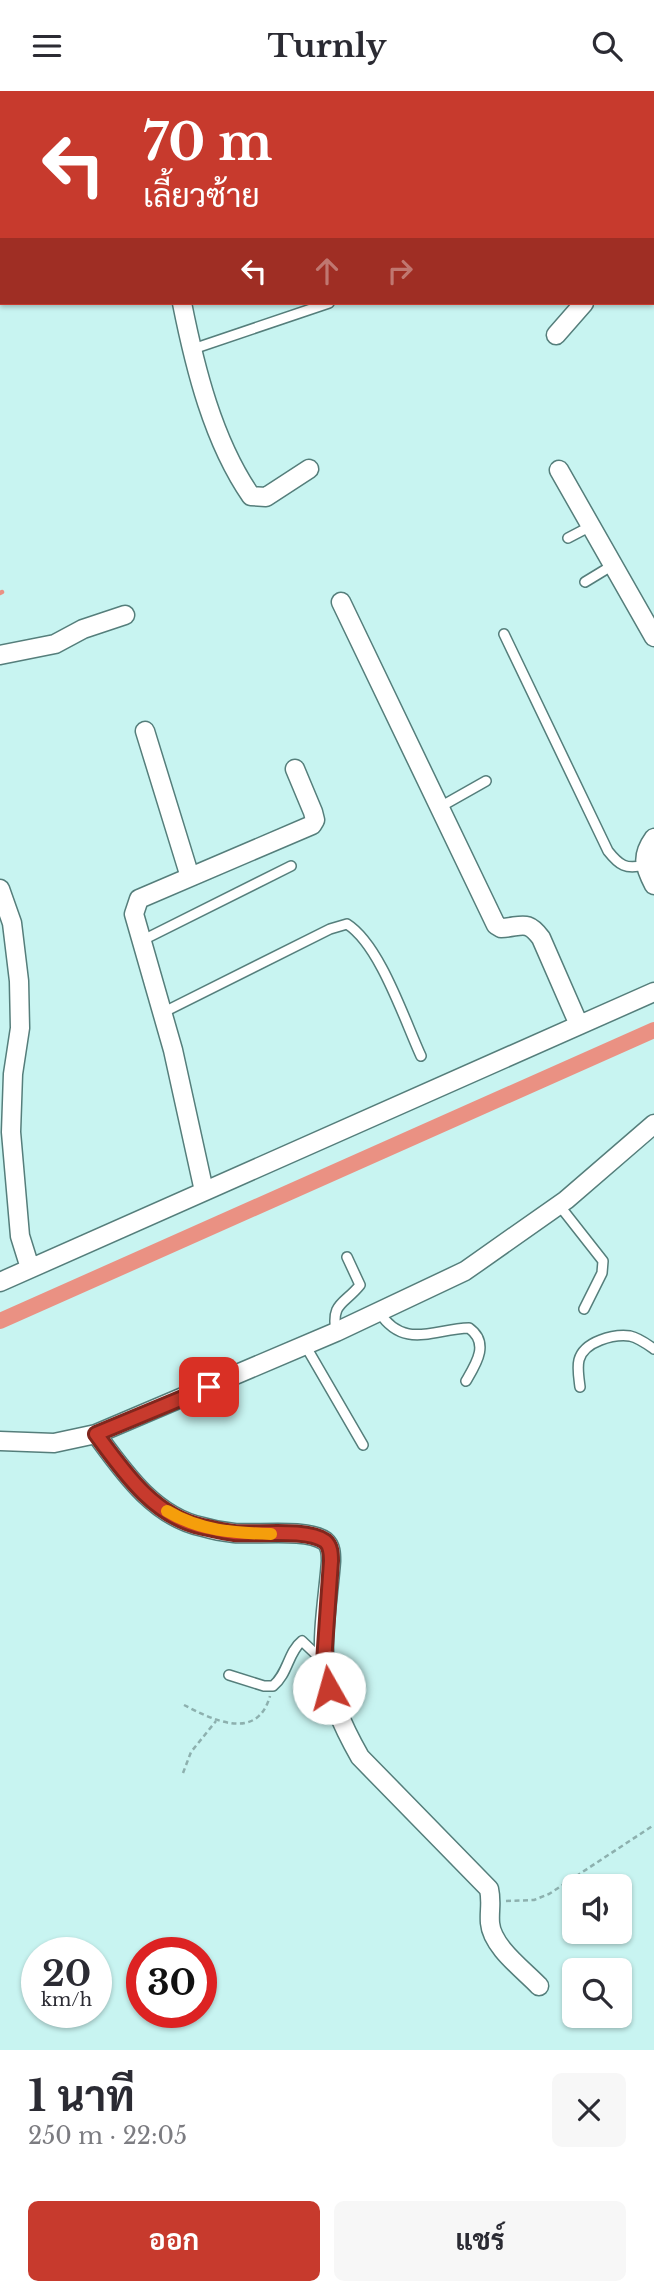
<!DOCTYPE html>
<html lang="th">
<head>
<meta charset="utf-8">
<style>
	:root { --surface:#fff; --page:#f7f7f7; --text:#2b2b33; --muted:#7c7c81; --accent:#c73a2d }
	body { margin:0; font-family:"Libre Baskerville",Sarabun,serif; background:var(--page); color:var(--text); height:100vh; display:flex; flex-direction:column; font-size:26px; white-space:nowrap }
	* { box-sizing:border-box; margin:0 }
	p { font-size:23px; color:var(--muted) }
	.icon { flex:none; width:38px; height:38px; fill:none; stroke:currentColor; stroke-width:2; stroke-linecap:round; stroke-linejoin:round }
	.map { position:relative; height:1959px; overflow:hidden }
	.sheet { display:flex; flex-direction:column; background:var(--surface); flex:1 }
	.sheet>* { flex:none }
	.banner { position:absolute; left:0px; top:0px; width:654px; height:214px; box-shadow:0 2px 5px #0004; background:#c73a2d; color:#fff; overflow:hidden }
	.buttons { position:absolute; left:562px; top:1783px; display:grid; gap:14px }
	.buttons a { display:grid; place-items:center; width:70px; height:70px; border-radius:10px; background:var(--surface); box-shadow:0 2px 5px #0004; font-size:35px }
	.speed { position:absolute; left:21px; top:1846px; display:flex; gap:14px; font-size:35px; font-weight:700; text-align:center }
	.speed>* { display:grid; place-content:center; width:91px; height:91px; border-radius:50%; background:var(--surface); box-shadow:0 2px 5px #0004; line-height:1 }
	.speed small { font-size:18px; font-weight:400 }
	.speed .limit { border:10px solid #d22; background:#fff; color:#111 }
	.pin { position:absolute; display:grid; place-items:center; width:60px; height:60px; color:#fff; margin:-30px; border-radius:14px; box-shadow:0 4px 10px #0006 }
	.me { position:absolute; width:77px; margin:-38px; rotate:353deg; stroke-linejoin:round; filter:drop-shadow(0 0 5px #0008) }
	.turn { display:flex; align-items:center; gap:24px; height:147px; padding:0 28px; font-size:32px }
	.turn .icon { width:91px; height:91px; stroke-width:2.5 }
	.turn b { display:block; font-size:49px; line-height:60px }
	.lanes { display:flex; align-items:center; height:66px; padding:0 28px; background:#0003; justify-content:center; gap:35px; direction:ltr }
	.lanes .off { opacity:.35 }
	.round { display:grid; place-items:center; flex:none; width:74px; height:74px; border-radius:10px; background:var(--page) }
	.summary { display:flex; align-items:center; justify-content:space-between; height:119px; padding:0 28px }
	h1 { font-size:42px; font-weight:700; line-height:52px }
	.cta { display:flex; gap:14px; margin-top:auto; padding:14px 28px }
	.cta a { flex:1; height:80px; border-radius:10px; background:var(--accent); color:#fff; font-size:28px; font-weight:700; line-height:80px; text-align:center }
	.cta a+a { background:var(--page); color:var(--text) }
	header { display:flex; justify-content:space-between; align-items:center; height:91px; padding:0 28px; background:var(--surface); font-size:32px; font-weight:700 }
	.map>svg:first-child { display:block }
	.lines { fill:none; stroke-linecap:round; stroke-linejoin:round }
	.stream { stroke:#ea9183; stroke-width:4.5 }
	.canal { stroke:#ea9183; stroke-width:16 }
	.lane-casing { stroke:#557e7b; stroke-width:12 }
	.street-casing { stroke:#557e7b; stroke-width:21 }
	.path { stroke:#8db0ae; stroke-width:2.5; stroke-dasharray:5 3.5; stroke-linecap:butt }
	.lane { stroke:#fff; stroke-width:9 }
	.street { stroke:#fff; stroke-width:18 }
	.route-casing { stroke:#81261d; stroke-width:18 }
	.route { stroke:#c73a2d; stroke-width:12 }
	.slow { stroke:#f59e0b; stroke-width:12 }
</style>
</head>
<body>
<header><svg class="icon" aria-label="menu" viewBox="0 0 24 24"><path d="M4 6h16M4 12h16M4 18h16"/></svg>Turnly<svg class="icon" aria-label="search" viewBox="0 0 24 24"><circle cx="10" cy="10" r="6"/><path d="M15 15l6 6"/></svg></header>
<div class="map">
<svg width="654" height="1959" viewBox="0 0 654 1959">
	<rect width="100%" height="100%" fill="#c8f4f1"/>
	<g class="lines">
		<path class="stream" d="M0,502L2,501"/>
		<path class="canal" d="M0,1230L654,939"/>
		<g class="lane-casing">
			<path id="lane" d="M403,0V2
				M59,2V0
				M610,2L611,0
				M653,20L654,18
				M193,258L329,212
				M568,447L591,435
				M585,491L613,474
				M504,543L608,760C619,774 626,779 644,774
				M440,716L486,690
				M141,850L291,775
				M162,922L330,838L347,833C380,854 404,928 421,965
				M559,1114L603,1170L602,1182L584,1218
				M379,1221C404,1259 433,1238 469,1237C490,1252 476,1273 466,1290
				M336,1241C331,1211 344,1214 360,1194L347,1166
				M305,1254L363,1354
				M580,1296C579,1288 577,1277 579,1269C584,1250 614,1243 630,1245C639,1247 647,1253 654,1258
				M229,1584L264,1595H273C288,1583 288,1561 302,1550L323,1570"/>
		</g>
		<g class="street-casing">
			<path id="street" d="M149,0V2
				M248,0L249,2
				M474,0L477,2
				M653,76H654
				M182,212C195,277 213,350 251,405L266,406L309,378
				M556,244L584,212
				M559,379L654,546
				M341,511L496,834L501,837C522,836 527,828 541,847L579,934
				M0,564L55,553L83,538L125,524
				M145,640L190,786
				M654,747C641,765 644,775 654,794
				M0,798L12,832L19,890L20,937L13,983L11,1041L20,1145L30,1177
				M204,1100L173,959L134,823L139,808L312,734L315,729L313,721L295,678
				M0,1191L654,901
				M96,1343C123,1380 154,1426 203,1436C213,1439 224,1441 234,1442C257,1444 307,1437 325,1450C331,1455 331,1463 331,1470C329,1500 321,1545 325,1574C329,1607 344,1638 360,1666L489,1798C492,1811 489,1820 490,1832C492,1856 524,1879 539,1895
				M0,1350L54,1352L96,1343L336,1241L465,1180L566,1109L654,1033"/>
		</g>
		<path class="path" d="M184,1614C213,1629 257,1651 270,1605
			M183,1682L191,1661L216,1630
			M506,1810L534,1809L549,1803L654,1734"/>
		<use href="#lane" class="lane"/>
		<use href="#street" class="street"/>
	</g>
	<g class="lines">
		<g class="route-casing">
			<path id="route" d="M209,1296L96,1343C123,1380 154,1426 203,1436C213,1438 224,1441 234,1442C256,1444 307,1437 325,1450C331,1455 331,1463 331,1470L324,1571L329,1597"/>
		</g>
		<use href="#route" class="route"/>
		<path class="slow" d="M167,1420C200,1440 234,1442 271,1443"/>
	</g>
</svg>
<div class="buttons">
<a><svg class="icon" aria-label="sound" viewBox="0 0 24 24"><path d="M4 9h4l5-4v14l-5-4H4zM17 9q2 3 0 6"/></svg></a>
<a><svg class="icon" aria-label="search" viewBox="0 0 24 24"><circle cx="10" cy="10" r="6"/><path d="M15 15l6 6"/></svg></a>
</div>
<div class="speed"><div>20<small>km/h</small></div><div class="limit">30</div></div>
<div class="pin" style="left:209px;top:1296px;background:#d93025"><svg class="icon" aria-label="arrive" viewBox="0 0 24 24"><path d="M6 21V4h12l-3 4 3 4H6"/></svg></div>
<svg class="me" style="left:329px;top:1597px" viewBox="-20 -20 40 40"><circle r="19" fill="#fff"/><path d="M0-13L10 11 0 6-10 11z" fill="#c73a2d"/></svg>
<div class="banner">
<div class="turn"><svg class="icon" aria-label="left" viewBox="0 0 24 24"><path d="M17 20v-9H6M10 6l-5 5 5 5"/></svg><div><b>70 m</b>เลี้ยวซ้าย</div></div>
<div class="lanes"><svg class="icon" aria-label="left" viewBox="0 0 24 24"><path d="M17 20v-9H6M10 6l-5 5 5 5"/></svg><svg class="icon off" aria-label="ahead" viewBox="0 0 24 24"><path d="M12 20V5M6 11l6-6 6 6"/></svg><svg class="icon off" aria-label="right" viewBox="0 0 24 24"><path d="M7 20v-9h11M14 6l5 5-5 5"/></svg></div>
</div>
</div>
<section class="sheet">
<div class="summary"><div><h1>1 นาที</h1><p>250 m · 22:05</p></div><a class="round"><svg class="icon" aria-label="close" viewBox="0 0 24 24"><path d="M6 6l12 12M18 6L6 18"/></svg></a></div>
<div class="cta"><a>ออก</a><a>แชร์</a></div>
</section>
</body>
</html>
